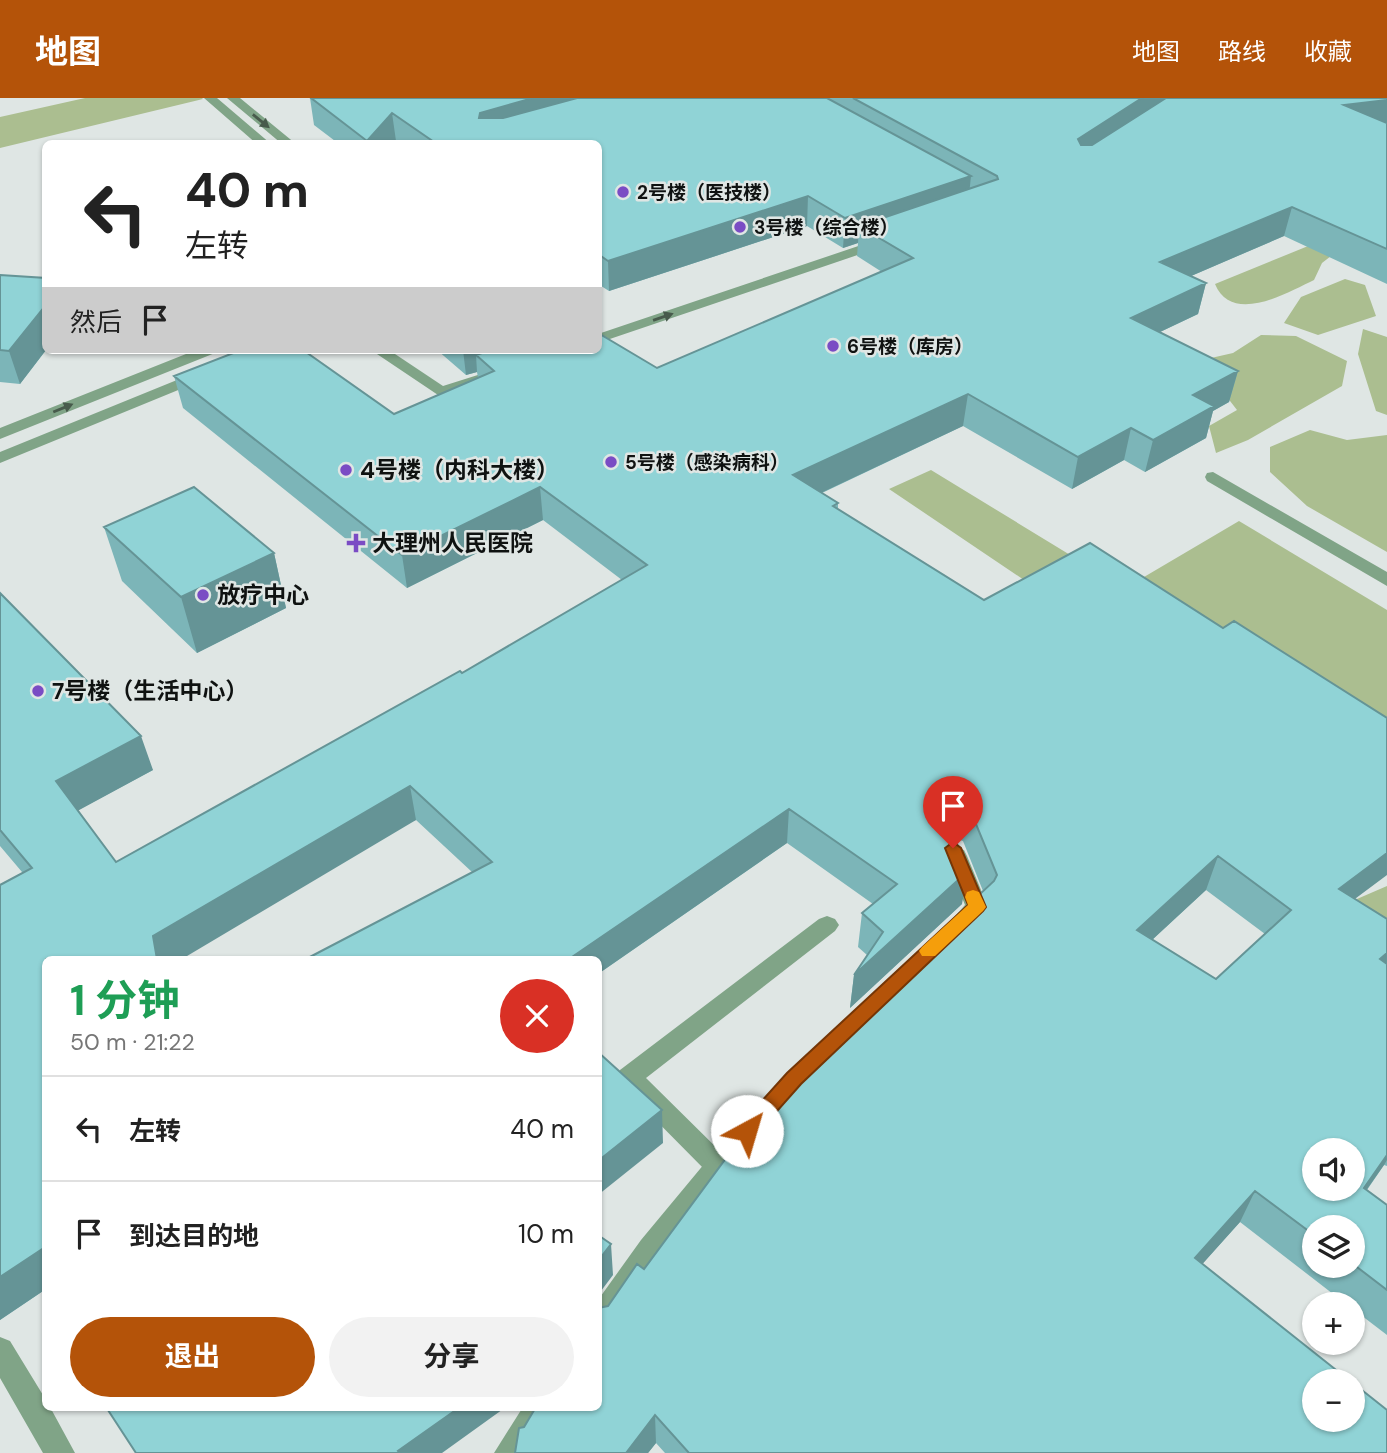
<!DOCTYPE html>
<html lang="zh">
<head>
<meta charset="utf-8">
<style>
	:root { --surface:#fff; --page:#f2f2f2; --text:#222; --muted:#767676; --line:#e0e0e0; --accent:#b45309 }
	body { margin:0; font-family:"DM Sans","Noto Sans SC",sans-serif; background:var(--page); color:var(--text); height:100vh; display:flex; flex-direction:column; font-size:26px; white-space:nowrap }
	* { box-sizing:border-box; margin:0 }
	p { font-size:23px; color:var(--muted) }
	.icon { flex:none; width:38px; height:38px; fill:none; stroke:currentColor; stroke-width:2; stroke-linecap:round; stroke-linejoin:round }
	.map { position:relative; flex:1; overflow:hidden }
	.drawer { position:absolute; left:42px; top:858px; width:560px; height:455px; display:flex; flex-direction:column; background:var(--surface); border-radius:10px; box-shadow:0 2px 5px #0004 }
	.drawer>* { flex:none }
	.banner { position:absolute; left:42px; top:42px; width:560px; height:214px; border-radius:10px; box-shadow:0 2px 5px #0004; background:#fff; color:var(--text); overflow:hidden }
	.controls { position:absolute; left:1302px; top:1040px; display:grid; gap:14px }
	.controls a { display:grid; place-items:center; width:63px; height:63px; border-radius:50%; background:var(--surface); box-shadow:0 2px 5px #0004; font-size:35px }
	.pin { position:absolute; display:grid; place-items:center; width:60px; height:60px; color:#fff; margin:-72px -30px; border-radius:50% 50% 50% 0; rotate:-45deg; box-shadow:0 0 7px #0007 }
	.pin .icon { rotate:45deg }
	.me { position:absolute; width:77px; margin:-38px; rotate:39deg; stroke-linejoin:round; filter:drop-shadow(0 0 5px #0008) }
	.turn { display:flex; align-items:center; gap:24px; height:147px; padding:0 28px; font-size:32px }
	.turn .icon { width:91px; height:91px; stroke-width:2.5 }
	.turn b { display:block; font-size:49px; line-height:60px }
	.then { display:flex; align-items:center; height:66px; padding:0 28px; background:#0003; gap:14px; font-size:26px }
	.round { display:grid; place-items:center; flex:none; width:74px; height:74px; border-radius:37px; background:var(--page) }
	.headline { display:flex; align-items:center; justify-content:space-between; height:119px; padding:0 28px }
	h1 { font-size:42px; font-weight:700; line-height:52px; color:#1e9e55 }
	.button { display:flex; gap:14px; margin-top:auto; padding:14px 28px }
	.button a { flex:1; height:80px; border-radius:42px; background:var(--accent); color:#fff; font-size:28px; font-weight:700; line-height:80px; text-align:center }
	.button a+a { background:var(--page); color:var(--text) }
	ul { padding:0; list-style:none }
	li { display:flex; align-items:center; gap:21px; height:105px; padding:0 28px; border-top:2px solid var(--line) }
	li div { flex:1 }
	li b { display:block; font-size:26px }
	li em { font-style:normal }
	header { display:flex; align-items:center; gap:42px; box-sizing:border-box; height:98px; padding:0 35px; background:var(--accent); color:#fff }
	header strong { font-size:33px }
	nav { display:flex; gap:38px; margin-inline-start:auto; font-size:24px }
	.map>svg:first-child { display:block }
	.green { fill:#abbe90 }
	.lines { fill:none; stroke-linecap:round; stroke-linejoin:round }
	.lane { fill:#80a487; fill-rule:evenodd }
	.street { fill:#80a487; fill-rule:evenodd }
	.wall { fill:#7cb5b8; fill-rule:evenodd }
	.shaded-wall { fill:#659496 }
	.building { fill:#90d3d6; stroke:#659496; stroke-width:2; fill-rule:evenodd }
	.oneway { fill:#485b4c }
	.route { fill:#b45309; stroke:#753606; stroke-width:2 }
	.slow { fill:#f59e0b }
	.poi-dot { fill:#7a4cc4; stroke:#dfe6e4; stroke-width:2.5 }
	.labels { text-anchor:middle; stroke-width:5; stroke-linejoin:round; paint-order:stroke }
	.far-poi-label { font-size:19px; font-weight:bold; fill:#0f1211; stroke:#dfe6e4; text-anchor:start }
	.poi-label { font-size:23px; font-weight:bold; fill:#0f1211; stroke:#dfe6e4; text-anchor:start }
</style>
</head>
<body>
<header>
<strong>地图</strong>
<nav><a>地图</a><a>路线</a><a>收藏</a></nav>
</header>
<div class="map">
<svg width="1387" height="1355" viewBox="0 0 1387 1355">
	<rect width="100%" height="100%" fill="#dfe6e4"/>
	<path class="green" d="M85,0H202L203,1L0,50V19Z
		M1340,135L1349,144L1322,165L1314,182C1287,195 1232,227 1215,186Z
		M1345,181L1365,187L1376,218L1318,237L1284,225L1301,199Z
		M1363,231L1387,239V317L1376,313L1358,256Z
		M1261,237L1296,238L1347,263L1342,288L1248,342L1216,355L1209,328L1237,312L1220,290L1167,270L1233,255Z
		M1310,332L1347,342L1387,337V454L1307,408L1270,374V349Z
		M931,372L1085,466L1024,482L889,391Z
		M1239,423L1387,512V619L1345,618L1127,489Z
		M1387,788V867L1350,804Z"/>
	<g class="lines">
		<path class="lane" d="M204,0H217L271,46H257Z
			M227,0H240L296,46H282Z
			M885,139L892,143L890,146L598,245V236Z
			M196,252H218L215,255L0,341V330Z
			M371,252H389L443,288L481,276L489,281L487,284L441,299Z
			M204,271L210,273L212,276L210,279L0,365V354Z
			M1213,374L1387,474V488L1207,383L1205,379L1207,375Z
			M827,818L835,821L839,827L835,833L646,980L727,1060L731,1068L727,1076L718,1080L709,1076L620,986L616,979L620,972L819,821Z
			M0,1239L10,1243L46,1302V1309H50L75,1355H43L0,1280Z"/>
		<path class="street" d="M956,750L964,752L967,758L988,809C981,822 969,834 954,829L951,823L965,807L945,758L948,752Z
			M758,1009L767,1012L771,1020L767,1028L661,1160L608,1236L598,1239V1202L641,1142L749,1012Z
			M523,1309H556L527,1355H494Z"/>
	</g>
	<path class="wall" d="M310,0H1387V186L1284,138L1191,178L1206,185L1198,216L1160,234L1238,273L1229,304L1213,313L1206,340L1145,374L1124,362L1072,391L963,328L822,395L838,405V411L1355,801L1387,821V1068L1384,1067L1367,1092L1387,1107V1237L1353,1211V1206H1346L1240,1124L1202,1166L1387,1355H665L656,1345L648,1355H515L524,1329L608,1208L644,1171L983,793L963,743L954,740L962,806L850,910L854,877L867,857L858,849L862,815L873,806L787,745L598,876V861L472,774L416,722L46,861V1191L0,1222L22,774L0,748V495L153,672L78,712L116,764L462,575L622,482L543,422L407,490L183,310L174,278L394,316L478,280L477,274L466,277L437,252H598L657,270L882,174L857,158L858,145L843,150L807,128L609,193L598,186V46H400L396,43L394,46H339L314,27ZM1206,792L1265,836L1216,881L1152,842ZM1314,1129H1353V1167H1314Z
		M0,177L46,252L20,286L0,284Z
		M104,429L274,455L286,510L197,555L122,483Z"/>
	<path class="shaded-wall" d="M533,0H628L482,43L479,20L480,15Z
		M1142,0H1178L1074,69L1078,41Z
		M1387,2V29L1344,7Z
		M392,15L396,43L394,46H368L367,43Z
		M971,78L968,107L859,128L858,145L843,150L845,120Z
		M808,98L807,128L609,193L608,163Z
		M1292,109L1284,138L1154,194L1160,164Z
		M1206,185L1198,216L1124,251L1131,220Z
		M46,207V252L20,286L9,253Z
		M463,252H542L476,257L477,274L466,277Z
		M1238,273L1229,304L1213,313L1206,340L1145,374L1153,342L1193,297Z
		M968,296L963,328L791,409L793,377Z
		M1131,330L1124,362L1072,391L1078,359Z
		M540,389L543,422L407,490L402,457Z
		M274,455L286,510L197,555L181,499Z
		M141,638L153,672L70,717L56,683Z
		M410,688L416,722L182,861H157L153,838Z
		M959,706L954,739L945,717L950,708Z
		M789,711L787,745L598,876V861H569Z
		M1387,755V777L1324,824L1339,791Z
		M1218,758L1206,792L1126,866L1137,832Z
		M968,773L962,806L850,910L854,877Z
		M1387,855V871L1380,861Z
		M662,1012L663,1045L598,1097V1063Z
		M1387,1057V1062L1384,1067L1346,1121L1364,1090Z
		M1255,1093L1240,1124L1181,1190L1195,1160Z
		M611,1146L613,1177L598,1197V1163Z
		M44,1150L46,1153V1191L0,1222V1179Z
		M460,1309H506L442,1355H399L398,1353Z
		M655,1317L656,1345L648,1355H626Z"/>
	<path class="building" d="M311,0H533L480,15L479,20H503L577,0H827L971,78L845,120L808,98L608,163L598,156V46H437L392,15L367,43Z
		M853,0H1142L1078,41L1081,47H1092L1166,0H1387V2L1344,7L1387,25V151L1292,109L1160,164L1206,185L1131,220L1238,273L1193,297L1214,308L1153,342L1131,330L1078,359L968,296L793,377L838,405L833,408L984,502L1090,445L1223,530L1234,523L1387,620V755L1339,791L1387,821V855L1380,861L1387,866V1057L1364,1090L1387,1107V1192L1353,1166V1129H1314V1137L1255,1093L1195,1160L1350,1283H1314V1321H1353V1285L1387,1312V1355H689L655,1317L626,1355H515L519,1330L524,1329L536,1309H598V1210L608,1208L637,1166L644,1171L789,975L994,783L997,777L969,709L959,706L950,708L945,717L968,773L854,877L883,834L862,815L897,786L789,711L569,861H306L492,764L410,688L153,838L157,861H46V1153L44,1150L0,1179V787L32,770L0,732V495L141,638L56,683L116,764L460,573L462,575L647,467L540,389L402,457L174,278L241,252H303L394,316L494,273L476,257L491,252H598V235L657,270L913,160L859,128L998,81L997,78ZM1218,758L1291,812L1216,881L1137,832ZM1314,1052H1353V1090H1314Z
		M0,177L46,180V207L9,253L0,252Z
		M194,389L274,455L181,499L104,429Z
		M598,954L662,1012L598,1063Z
		M598,1137L611,1146L598,1163Z
		M106,1309H460L398,1353L400,1355H136Z"/>
	<defs><path id="oneway-solid" d="M-6-.8H1V-3.2L6.5 0L1 3.2V.8H-6Z" transform="scale(1.75)"/></defs>
	<g class="oneway">
		<use href="#oneway-solid" transform="translate(261 23) rotate(39)"/>
		<use href="#oneway-solid" transform="translate(663 219) rotate(-19)"/>
		<use href="#oneway-solid" transform="translate(63 310) rotate(-22)"/>
	</g>
	<path class="route" d="M953,744L961,750L986,809L983,813L801,986L754,1039L747,1042L740,1039L737,1033L740,1027L787,975L968,807L945,750Z"/>
	<path class="slow" d="M973,792L979,794L986,809L983,813L935,858H922L919,853L922,849L968,807L965,799L967,794Z"/>
	<g class="poi-dot">
		<circle cx="623" cy="94" r="7"/>
		<circle cx="740" cy="129" r="7"/>
		<circle cx="833" cy="248" r="7"/>
		<circle cx="611" cy="364" r="7"/>
		<circle cx="346" cy="372" r="7"/>
		<path d="M352.5 434.5h7v7h7v7h-7v7h-7v-7h-7v-7h7z"/>
		<circle cx="203" cy="497" r="7"/>
		<circle cx="38" cy="593" r="7"/>
	</g>
	<g class="labels">
		<g class="far-poi-label">
			<text x="637" y="101">2号楼（医技楼）</text>
			<text x="754" y="136">3号楼（综合楼）</text>
			<text x="847" y="255">6号楼（库房）</text>
			<text x="625" y="371">5号楼（感染病科）</text>
		</g>
		<g class="poi-label">
			<text x="360" y="380">4号楼（内科大楼）</text>
			<text x="372" y="453">大理州人民医院</text>
			<text x="217" y="505">放疗中心</text>
			<text x="52" y="601">7号楼（生活中心）</text>
		</g>
	</g>
</svg>
<div class="controls">
<a><svg class="icon" aria-label="sound" viewBox="0 0 24 24"><path d="M4 9h4l5-4v14l-5-4H4zM17 9q2 3 0 6"/></svg></a>
<a><svg class="icon" aria-label="layers" viewBox="0 0 24 24"><path d="M12 4l9 5-9 5-9-5zM3 14l9 5 9-5"/></svg></a>
<a>+</a>
<a>−</a>
</div>
<div class="pin" style="left:953px;top:750px;background:#d93025"><svg class="icon" aria-label="arrive" viewBox="0 0 24 24"><path d="M6 21V4h12l-3 4 3 4H6"/></svg></div>
<svg class="me" style="left:747px;top:1033px" viewBox="-20 -20 40 40"><circle r="19" fill="#fff"/><path d="M0-13L10 11 0 6-10 11z" fill="#b45309"/></svg>
<div class="banner">
<div class="turn"><svg class="icon" aria-label="left" viewBox="0 0 24 24"><path d="M17 20v-9H6M10 6l-5 5 5 5"/></svg><div><b>40 m</b>左转</div></div>
<div class="then">然后<svg class="icon" aria-label="arrive" viewBox="0 0 24 24"><path d="M6 21V4h12l-3 4 3 4H6"/></svg></div>
</div>
<section class="drawer">
<div class="headline"><div><h1>1 分钟</h1><p>50 m · 21:22</p></div><a class="round" style="background:#d93025;color:#fff"><svg class="icon" aria-label="close" viewBox="0 0 24 24"><path d="M6 6l12 12M18 6L6 18"/></svg></a></div>
<ul>
<li><svg class="icon" aria-label="left" viewBox="0 0 24 24"><path d="M17 20v-9H6M10 6l-5 5 5 5"/></svg><div><b>左转</b></div><em>40 m</em></li>
<li><svg class="icon" aria-label="arrive" viewBox="0 0 24 24"><path d="M6 21V4h12l-3 4 3 4H6"/></svg><div><b>到达目的地</b></div><em>10 m</em></li>
</ul>
<div class="button"><a>退出</a><a>分享</a></div>
</section>
</div>
</body>
</html>
